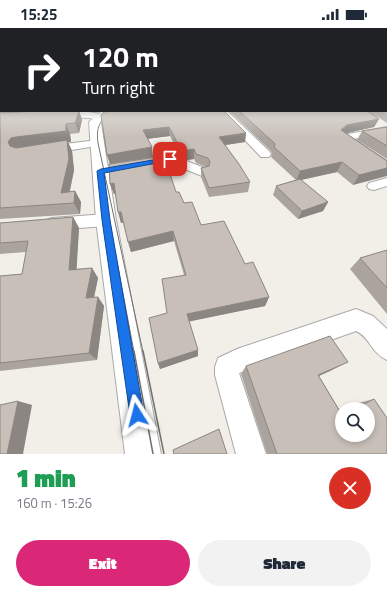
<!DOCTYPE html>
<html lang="en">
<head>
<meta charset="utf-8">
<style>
	:root { --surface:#fff; --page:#f2f2f3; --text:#1f2937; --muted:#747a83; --accent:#db2777 }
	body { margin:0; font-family:"Titillium Web",sans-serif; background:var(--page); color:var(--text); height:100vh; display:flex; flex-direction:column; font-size:15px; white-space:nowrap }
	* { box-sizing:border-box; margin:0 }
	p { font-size:13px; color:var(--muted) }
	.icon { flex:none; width:22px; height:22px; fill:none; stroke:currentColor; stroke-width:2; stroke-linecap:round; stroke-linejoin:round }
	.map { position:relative; height:426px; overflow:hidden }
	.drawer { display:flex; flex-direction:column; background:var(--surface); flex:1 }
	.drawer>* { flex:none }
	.guide { position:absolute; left:0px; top:0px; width:387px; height:84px; box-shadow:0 2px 6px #0003; background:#202124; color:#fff; overflow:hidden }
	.controls { position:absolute; left:335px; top:374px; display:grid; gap:8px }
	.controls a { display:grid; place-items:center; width:40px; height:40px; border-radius:50%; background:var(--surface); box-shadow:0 2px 6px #0003; font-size:20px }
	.pin { position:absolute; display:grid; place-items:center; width:34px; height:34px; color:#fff; margin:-17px; border-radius:8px; box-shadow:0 2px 6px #0006 }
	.me { position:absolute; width:44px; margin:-22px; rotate:351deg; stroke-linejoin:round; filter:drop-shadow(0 0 3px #0008) }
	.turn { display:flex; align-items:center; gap:14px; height:84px; padding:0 16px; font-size:18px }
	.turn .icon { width:52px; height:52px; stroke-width:2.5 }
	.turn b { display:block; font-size:28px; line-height:34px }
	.round { display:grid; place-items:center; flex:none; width:42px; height:42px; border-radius:21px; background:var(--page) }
	.head { display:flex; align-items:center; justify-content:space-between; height:68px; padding:0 16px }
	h1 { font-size:24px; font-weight:800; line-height:30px; color:#1e9e55 }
	.action { display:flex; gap:8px; margin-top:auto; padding:8px 16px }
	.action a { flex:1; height:46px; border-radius:24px; background:var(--accent); color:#fff; font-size:16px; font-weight:800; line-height:46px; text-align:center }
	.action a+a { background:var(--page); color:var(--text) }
	.status { display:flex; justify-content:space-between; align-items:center; height:28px; padding:0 20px; background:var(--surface); direction:ltr }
	.status svg { height:11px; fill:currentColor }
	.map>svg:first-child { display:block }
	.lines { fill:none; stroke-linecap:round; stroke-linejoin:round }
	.minor-casing { stroke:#a9a9a9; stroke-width:2 }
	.tertiary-casing { stroke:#a9a9a9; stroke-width:2 }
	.minor { fill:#fff; fill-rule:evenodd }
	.tertiary { fill:#fff; fill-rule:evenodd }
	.tram-far1 { stroke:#707070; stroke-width:1 }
	.tram { stroke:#707070; stroke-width:1.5 }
	.wall { fill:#aba49e }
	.shaded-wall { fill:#8b8681 }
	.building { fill:#c7bfb8; stroke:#8b8681 }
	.route { fill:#1a73e8; stroke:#114b97 }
</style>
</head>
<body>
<div class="status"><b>15:25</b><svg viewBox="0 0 49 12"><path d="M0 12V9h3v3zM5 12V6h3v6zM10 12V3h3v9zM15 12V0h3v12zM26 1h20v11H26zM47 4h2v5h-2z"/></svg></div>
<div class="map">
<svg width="387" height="426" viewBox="0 0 387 426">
	<rect width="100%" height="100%" fill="#f2efe9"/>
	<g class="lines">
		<g class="minor-casing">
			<path id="minor" d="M217,83H227L269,123L271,126L269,129H261Z
				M59,84H89L105,87L107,89L102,92L89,90L56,89L54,87L56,85Z
				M387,99V105L353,111L387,133V143L383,142L338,110L343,107Z
				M98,112L102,113L104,115L102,117L48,126L44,124L42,122L44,120L48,118Z
				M171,127L207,141L208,144L207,147L202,148L170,135L101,147L96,146L95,143L96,140L101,139Z
				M387,150V158L374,162L369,161L367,158L369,155Z
				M106,186L112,188L114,192L112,196L106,198L52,202L46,200L44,196L46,192L52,190Z
				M356,281L373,288L387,301V332C371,325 370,309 356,303L239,345L266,426H236L215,347V339L218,330L237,321Z"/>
		</g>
		<g class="tertiary-casing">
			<path id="tertiary" d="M102,83H115L101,95L116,192L161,426H125L96,192L89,94Z"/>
		</g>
		<use href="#minor" class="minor"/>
		<use href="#tertiary" class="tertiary"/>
		<path class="tram-far1" d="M112,83C99,92 96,100 98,115L143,324
			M111,202L134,324"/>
		<path class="tram" d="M134,323L153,426
			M143,323L164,426"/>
	</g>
	<path class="wall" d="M0,50H1V83H85H79L82,92L79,105L70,106L71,114H68L72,123L74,142L70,163H75L81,174L80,186L0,191Z
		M387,50V95L376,88L379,91L374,99L346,105L387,133L353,157L337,144L301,152L328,174L323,183L298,191L273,167L276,158L296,152L271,129L272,125L270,122L229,83H386Z
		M112,83L246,105L245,114L225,117L250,154L248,164L209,169L201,149V140L206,139L196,135L194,131L187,132L180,129L170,108L147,111L153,129L110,136L107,127Z
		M387,99V131L357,112L362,103Z
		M110,156L176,164L201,197L245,236L269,269L265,278L189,293L198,328L160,341L158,335L167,285L184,247L174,213L131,224L123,194L121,195L115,166H114Z
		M73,189L79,200L76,241L92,240L98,250L94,269H98L104,278L97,332L0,343V248L22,246L26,224L0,226V195Z
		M387,222V286L350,241L360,230Z
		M246,338L332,342L319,348L340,383L342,382V407L368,381H345L354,376L374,371L387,426H267L241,346Z"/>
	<path class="shaded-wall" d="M0,80L1,83H2L4,86L0,89Z
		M79,83L82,92L79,105L75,95Z
		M379,91L374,99L343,106L341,102L347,97Z
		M66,96L70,106L71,114H68L72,123L74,142L67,176L18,121L10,118L8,114L11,110Z
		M169,99L170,108L145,111L143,102Z
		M246,105L245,114L219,118V109Z
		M152,119L153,129L110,136L107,127Z
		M194,121V131L187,132V122Z
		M342,134L337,144L296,153L300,143Z
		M387,140V148L353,157L359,147Z
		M114,155L117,166H114L110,156Z
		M75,163L81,174L80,186L74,175Z
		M328,174L323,183L298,191L302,183Z
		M118,184H121L124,194L121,195Z
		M73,189L79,200L76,252L69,242Z
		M173,203L174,213L131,224L128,214Z
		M92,240L98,250L92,279L86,270Z
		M98,269L104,278L97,332L89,325Z
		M269,269L265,278L187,294V286Z
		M198,322V328L160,341L158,335Z
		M348,334L332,342L305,354L318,347Z
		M18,373L32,377L23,426H7Z"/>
	<path class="building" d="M0,50H1V77H0Z
		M386,50H387V84L386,83Z
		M39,83H79L75,95L66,96V103L16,109L11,110L8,114L10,118L16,120L67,112L69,131L61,165L75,163L74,175L0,180V85Z
		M112,83H224L246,105L219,109L239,136L250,154L209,160L201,140L209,138L210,134L208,130L196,126L194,121L187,122L180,120L169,99L143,102L152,119L107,127L101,87L104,84Z
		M239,83H367L379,91L347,97L341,102L387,133V140L359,147L342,134L300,143L274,119L275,116L272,113Z
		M387,99V118L362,103Z
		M157,129L161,137H167L176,164H179L184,175L192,174L201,197L224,193L245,236L253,234L269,269L187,286L198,322L158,335L149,290L167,285L162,251L186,247L173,203L128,214L121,184H118L114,155L110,156L109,136Z
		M300,151L328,174L302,183L276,158Z
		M73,189L69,242L92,240L86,270L98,269L89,325L0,335V248L22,246L28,213L0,215V195Z
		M387,222V260L360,230Z
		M330,308L348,334L318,347L342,387V407H368V381H354L374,371L387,390V426H277L246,338Z
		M18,373L7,426H0V377Z
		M219,401L227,426H174L173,422Z"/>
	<linearGradient id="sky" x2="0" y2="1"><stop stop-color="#8fc0e4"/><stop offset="0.45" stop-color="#f9f8f5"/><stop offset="1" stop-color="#f9f8f5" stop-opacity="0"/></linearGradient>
	<rect width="387" height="110" fill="url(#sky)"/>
	<path class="route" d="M170,129H173V132L104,145L110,192L144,387L142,392L137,394L132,392L130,387L102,192L97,143L101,141Z"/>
</svg>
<div class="controls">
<a><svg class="icon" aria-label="search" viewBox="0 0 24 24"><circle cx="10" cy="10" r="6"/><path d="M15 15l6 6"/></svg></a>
</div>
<div class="pin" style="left:170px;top:131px;background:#d93025"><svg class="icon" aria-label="arrive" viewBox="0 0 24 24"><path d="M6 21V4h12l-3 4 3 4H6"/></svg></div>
<svg class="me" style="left:137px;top:387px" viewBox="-20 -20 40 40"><path d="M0-17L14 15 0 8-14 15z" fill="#1a73e8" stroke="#fff" stroke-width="4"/></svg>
<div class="guide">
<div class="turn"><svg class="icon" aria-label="right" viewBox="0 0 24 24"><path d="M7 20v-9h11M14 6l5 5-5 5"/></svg><div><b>120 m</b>Turn right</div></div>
</div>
</div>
<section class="drawer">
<div class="head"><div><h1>1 min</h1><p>160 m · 15:26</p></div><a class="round" style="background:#d93025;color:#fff"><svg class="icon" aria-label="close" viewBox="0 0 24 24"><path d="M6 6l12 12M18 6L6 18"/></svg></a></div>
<div class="action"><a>Exit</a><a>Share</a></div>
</section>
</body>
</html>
